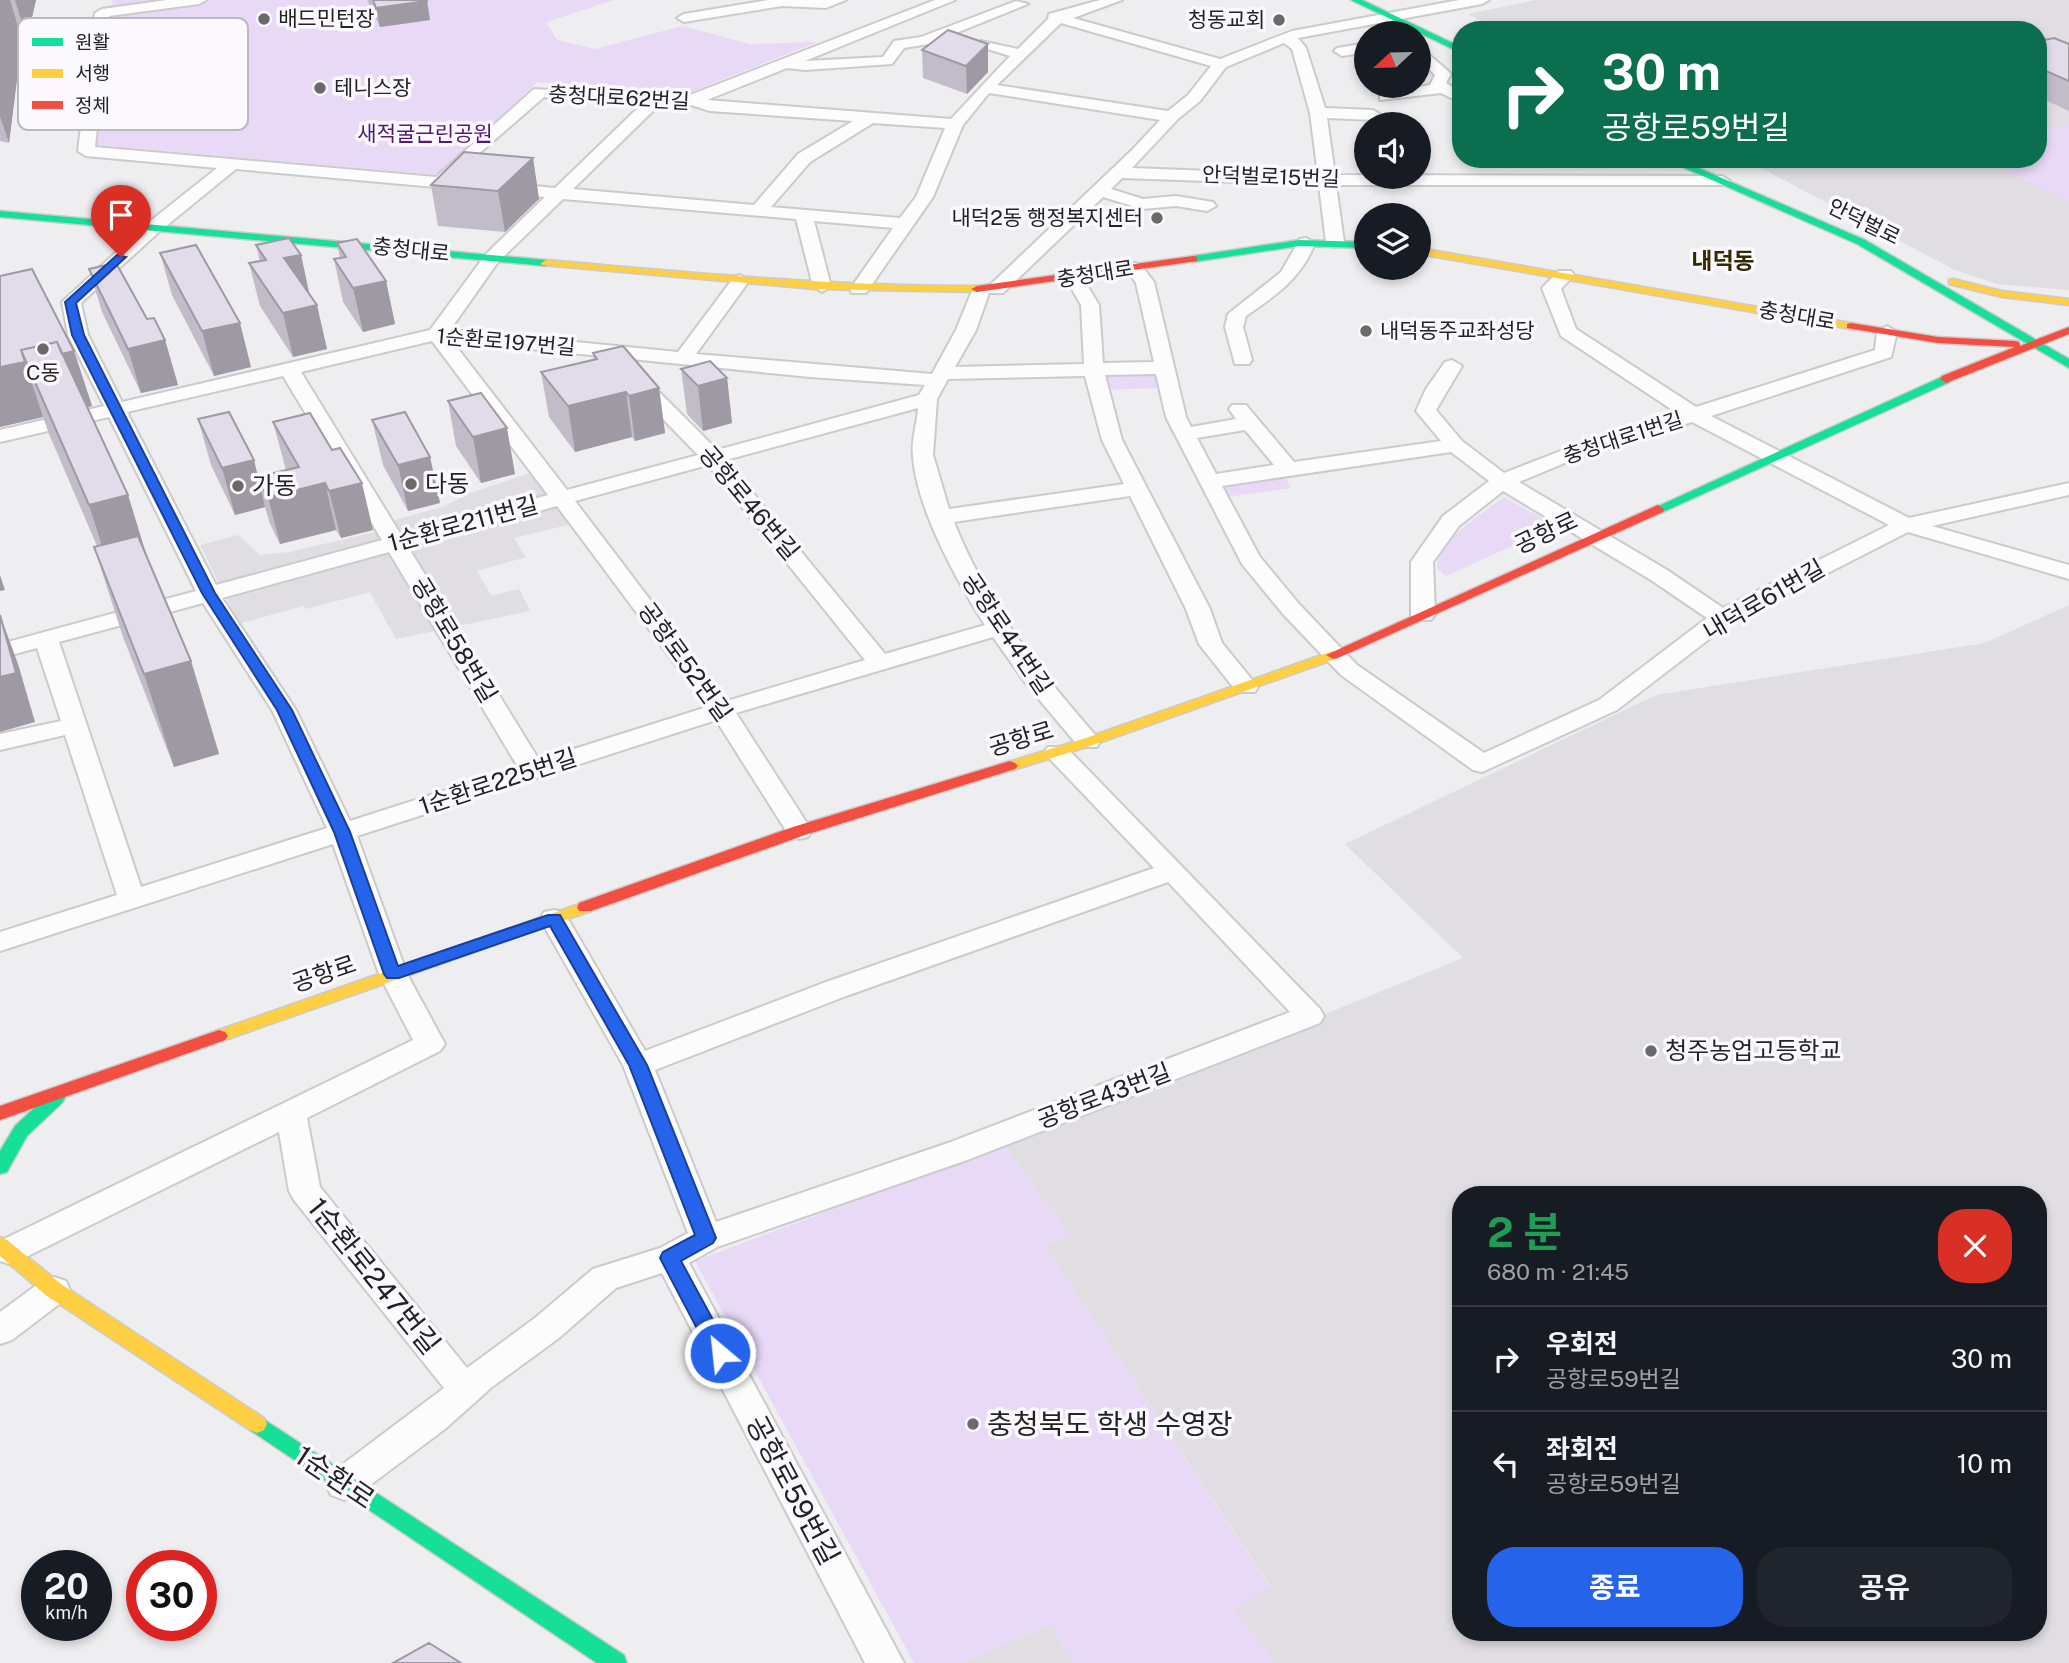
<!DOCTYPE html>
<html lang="ko">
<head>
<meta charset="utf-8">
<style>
	:root { --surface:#171b24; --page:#20242c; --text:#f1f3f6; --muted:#9ea1a6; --line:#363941; --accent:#2563eb }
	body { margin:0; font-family:"Public Sans","Noto Sans KR",sans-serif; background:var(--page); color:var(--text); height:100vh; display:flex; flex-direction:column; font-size:26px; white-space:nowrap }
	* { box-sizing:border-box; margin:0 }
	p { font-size:23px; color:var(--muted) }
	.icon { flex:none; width:38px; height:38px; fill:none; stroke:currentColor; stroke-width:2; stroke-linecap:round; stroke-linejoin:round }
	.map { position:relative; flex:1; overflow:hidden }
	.panel { position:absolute; left:1452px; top:1186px; width:595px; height:455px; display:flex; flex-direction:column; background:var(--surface); border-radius:28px; box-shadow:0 4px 10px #0003 }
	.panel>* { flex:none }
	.guide { position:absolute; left:1452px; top:21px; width:595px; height:147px; border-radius:28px; box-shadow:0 4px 10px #0003; background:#0b6e4f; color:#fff; overflow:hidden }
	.needle { width:46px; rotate:248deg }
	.buttons { position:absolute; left:1354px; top:21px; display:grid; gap:14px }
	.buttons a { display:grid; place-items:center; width:77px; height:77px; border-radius:50%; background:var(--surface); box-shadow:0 4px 10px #0003; font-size:35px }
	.speed { position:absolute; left:21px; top:1550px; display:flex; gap:14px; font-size:35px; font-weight:700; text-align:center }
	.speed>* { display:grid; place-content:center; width:91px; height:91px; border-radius:50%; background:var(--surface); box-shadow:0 4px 10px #0003; line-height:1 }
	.speed small { font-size:18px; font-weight:400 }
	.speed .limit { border:10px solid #d22; background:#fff; color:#111 }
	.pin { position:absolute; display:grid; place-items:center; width:60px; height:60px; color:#fff; margin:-72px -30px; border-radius:50% 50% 50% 0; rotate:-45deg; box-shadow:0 0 7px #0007 }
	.pin .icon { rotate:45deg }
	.me { position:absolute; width:77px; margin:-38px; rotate:332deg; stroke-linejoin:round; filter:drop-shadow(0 0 5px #0008) }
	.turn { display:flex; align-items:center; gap:24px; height:147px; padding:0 35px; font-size:32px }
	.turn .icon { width:91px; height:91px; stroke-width:2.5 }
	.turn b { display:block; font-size:49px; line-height:60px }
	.round { display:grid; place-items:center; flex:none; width:74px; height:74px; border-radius:28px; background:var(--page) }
	.head { display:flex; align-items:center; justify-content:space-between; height:119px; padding:0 35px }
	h1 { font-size:42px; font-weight:700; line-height:52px; color:#1e9e55 }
	.primary-button { display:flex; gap:14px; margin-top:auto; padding:14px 35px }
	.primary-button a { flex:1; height:80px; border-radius:28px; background:var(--accent); color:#fff; font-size:28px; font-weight:700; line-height:80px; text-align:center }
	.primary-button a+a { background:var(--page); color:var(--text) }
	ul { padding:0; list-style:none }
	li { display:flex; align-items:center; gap:21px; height:105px; padding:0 35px; border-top:2px solid var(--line) }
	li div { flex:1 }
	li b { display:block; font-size:26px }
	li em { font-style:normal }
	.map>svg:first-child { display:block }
	.built { fill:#e0dde3; fill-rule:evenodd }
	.green { fill:#e8d9f7 }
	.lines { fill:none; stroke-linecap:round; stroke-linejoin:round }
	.street-casing { stroke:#cbcbcc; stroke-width:4 }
	.fast-casing { stroke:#cbcbcc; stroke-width:3 }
	.slow-casing { stroke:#cbcbcc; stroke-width:3 }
	.jam-casing { stroke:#cbcbcc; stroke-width:3 }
	.street { fill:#fcfcfd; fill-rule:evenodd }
	.fast { fill:#16e098; fill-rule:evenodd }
	.slow { fill:#ffcf43; fill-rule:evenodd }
	.jam { fill:#f24e42; fill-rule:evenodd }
	.wall { fill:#c2bcc8 }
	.shaded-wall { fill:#9e99a3 }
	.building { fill:#e2dbe9; stroke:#9e99a3; stroke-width:2 }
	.route { fill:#2563eb; stroke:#184099; stroke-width:2 }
	.poi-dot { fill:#6b6a6b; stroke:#fbf9fd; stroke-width:2.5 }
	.labels { text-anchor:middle; stroke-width:7; stroke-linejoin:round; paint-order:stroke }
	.far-poi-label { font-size:21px; fill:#242324; stroke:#fbf9fd; text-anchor:start }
	.far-street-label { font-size:21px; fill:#242324; stroke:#fbf9fd }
	.far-park-label { font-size:21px; fill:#521976; stroke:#fbf9fd }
	.far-quarter-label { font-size:23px; font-weight:bold; fill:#332b00; stroke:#fbf9fd }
	.poi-label { font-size:24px; fill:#242324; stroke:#fbf9fd; text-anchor:start }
	.street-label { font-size:24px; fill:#242324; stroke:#fbf9fd }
	.near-street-label { font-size:28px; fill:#242324; stroke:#fbf9fd }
	.near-poi-label { font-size:28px; fill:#242324; stroke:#fbf9fd; text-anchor:start }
	.key { fill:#fbf9fd; stroke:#bab9bc; stroke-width:2 }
	.key-label { font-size:19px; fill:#242324 }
</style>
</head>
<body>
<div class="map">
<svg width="2069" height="1663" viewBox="0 0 2069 1663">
	<rect width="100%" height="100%" fill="#eeedef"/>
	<path class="built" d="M1536,0H2069V290L1997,284L1955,270L1744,159H2039V30H1499L1468,14Z
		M533,472L572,524L514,538L526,557L477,571L491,596L519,589L530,611L396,639L370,592L306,609L303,606L239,624L200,545L238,535L260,555L289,552L384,530L395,520L442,507L470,493Z
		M2069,605V1663H1275L1233,1608L1271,1587L1045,1247L1070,1235L1004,1145L1463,958L1345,844L1656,695L1985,643ZM1461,1195H2039V1633H1461Z
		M1051,1624L1073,1663H961Z"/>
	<path class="green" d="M113,0H614L546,22L557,40L595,49L682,26L750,44L817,42L681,96L537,82L439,175L97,145L109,18Z
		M2066,125L2069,126V202L1982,159H2039V131Z
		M1153,372L1158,388L1103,390L1099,373Z
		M1284,475L1291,488L1226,497L1218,483Z
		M1504,497L1556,526L1446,576L1437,568C1440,538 1482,514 1504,497Z
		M1004,1145L1070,1235L1045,1247L1271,1588L1234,1608L1275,1663H1073L1051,1624L961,1663H914L695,1261Z"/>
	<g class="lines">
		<g class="street-casing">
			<path id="street" d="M167,0H206L199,4L109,16L95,147L436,177L534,89L653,97L690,95L935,0H955L805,61L883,57L894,41L921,37L1016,1L1028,4L929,44L904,48L892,64L805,70L787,68L707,100L951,119L1010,56L981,47V41L1018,49L1048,19L1049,14L1100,0H1122L1073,18L1220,59L1292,31L1459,0H1489L1482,4L1298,38L1306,48L1325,108L1373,110L1381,115L1373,120L1327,118L1335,175L1722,176L1730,181L1728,185H1336L1344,242L1335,247L1326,242L1319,185L1122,178L1111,189L1143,199L1176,196L1213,202L1216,206L1207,211L1176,206L1142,209L1103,197L1003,293H989L976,330L955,367L1084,364L1081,305L1065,277L1074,272L1080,273L1099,305L1103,363L1154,362L1136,283L1125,268L1134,263L1140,264L1154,282L1186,417L1191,427L1236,419L1229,409L1232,405H1246L1294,462L1441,441L1416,411L1426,389L1445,362L1452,360L1462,366L1436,410L1462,441L1504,473L1558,452L1677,413L1561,336L1542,288L1559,271H1571L1574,275L1561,289L1576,329L1696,407L1875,350L1877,332L1887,326L1897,332L1891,357L1711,416L1909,518L2069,483V495L1932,526L2069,565V579L1908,532L1730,623L1617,710L1482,772L1473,770L1341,675L1283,614L1242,564L1166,417L1156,374L1105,375L1122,440L1210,609L1222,643L1258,687L1255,692H1237L1199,644L1186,609L1130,496L954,522C986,603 1039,671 1097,737L1100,742L1097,747H1079L1027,685L993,637L736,713L812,831L808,837L799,839L790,837L716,720L357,836L407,974L445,1044L440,1051L307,1118L320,1187L467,1368L535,1318L593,1269L660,1248L688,1233L623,1065L540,919L544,912L554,910L564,912L645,1051L826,982L1154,868L1048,757L1044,752L1048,747H1066L1320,1009L1324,1016L1320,1023L970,1159L717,1247L689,1263L904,1663H865L662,1273L616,1288L559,1338L492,1387L445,1429L357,1495L344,1500L331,1495L326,1484L331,1473L444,1388L294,1200L289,1191L279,1132L20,1260L9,1264L0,1261V1241L413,1040L379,974L333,844L0,951V932L117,895L65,735L0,750V734L61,721L37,648L0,658V644L196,591L109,417L0,442V430L104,406L68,335L62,302L148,223L217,168L86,156L78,151L95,13L102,9ZM1061,23L1211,66L1188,95L1168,111L997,85ZM1284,43L1292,49L1310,113L1318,175L1132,168L1178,119L1200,101L1226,67ZM989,93L1160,120L1132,150L988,287L974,286L956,330L932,374L696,354L749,281L740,275L734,277L678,352L450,330L498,262L563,199L796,219L813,286L822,292L831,286L814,221L893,228L850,289L852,293H866L933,197L963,125ZM544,97L640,106L555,188L451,178ZM691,105L710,111L853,121L798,154L754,205L573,189L657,107ZM873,123L945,128L916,197L900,218L771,207L810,162ZM236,169L545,197L486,254L430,330L122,402L88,335L81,303L160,231ZM432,341L548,495L401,535L301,372ZM452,341L810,377L925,385L919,395L717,450L645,378H631L628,382L631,386L698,455L567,490ZM283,376L382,540L216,585L127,412ZM1085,376L1102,440L1124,484L949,509L933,455L937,399L948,379ZM918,408C917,424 911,440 913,456C916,507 957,582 985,625L885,654L726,460ZM1692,422L1889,525L1723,608L1667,570L1519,482L1572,460ZM1245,430L1274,465L1216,474L1197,438ZM1451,452L1489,481L1443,516L1411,562V615L1415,620H1431L1435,615L1433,562L1459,526L1503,491L1651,580L1707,618L1599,700L1484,753L1357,665L1299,604L1260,557L1222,486ZM708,465L865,660L727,701L575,501ZM557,506L707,707L539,760L408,547ZM389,552L518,767L350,821L296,710L222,598ZM203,603L272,710L327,828L141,887L59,642ZM1168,882L1290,1012L948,1143L716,1222L655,1070L846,996Z
				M768,0H846L826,8L782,6L684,22L677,18L684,14Z
				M1367,43V52L1342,56L1334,51L1337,48Z
				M1419,46L1448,71L1451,74L1446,83L1461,92V103L1441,93L1380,100V94L1430,85L1435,75L1419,59Z
				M1306,238L1315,243C1302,278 1275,296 1246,316L1243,327L1252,360L1249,364H1235L1225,327L1228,314L1281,272L1300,239Z
				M54,1277L66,1281L70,1290L66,1299L12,1340L0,1344V1312L42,1281Z"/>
		</g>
		<g class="fast-casing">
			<path id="fast" d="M1351,0H1362L1461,47V53Z
				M1664,159H1678L1865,240L2069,359V368L1857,244Z
				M0,211L546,260L551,263L546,266L0,217Z
				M1299,240L1367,242V248L1299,246L1193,262L1188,259L1193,256Z
				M1946,375L1952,379L1950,382L1663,512H1653L1652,509Z
				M56,1091L62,1093L65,1098L62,1103L27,1136L7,1172L0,1174V1151L15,1126L50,1093Z
				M257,1415L624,1655L627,1663H597L250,1430L247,1424L250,1418Z"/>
		</g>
		<g class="slow-casing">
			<path id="slow" d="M1419,248L1851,323L1857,326L1851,329L1419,254Z
				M546,260C690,273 833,286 977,286L983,289L977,292L815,289L542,265L541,263Z
				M1953,279L2002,291L2069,299V305L2002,297L1949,284V280Z
				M1333,651L1338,652L1340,655L1338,658L1093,745L1010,771L1002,766L1005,763L1083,739Z
				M585,902L593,907L591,911L225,1040H213L210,1036L213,1032Z
				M0,1237L7,1240L61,1284L264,1418L267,1424L264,1430L257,1433L250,1430L47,1296L0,1256Z"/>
		</g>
		<g class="jam-casing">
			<path id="jam" d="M1193,256L1197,257V261L977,292L971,289L977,286Z
				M1851,323L1938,337L2015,341L2019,342L2020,346L2069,327V334L1946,383L1940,379L1942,376L2015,347L1938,343L1847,328V324Z
				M1658,505L1664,509L1663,512L1338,658L1333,659L1326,655Z
				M1010,761L1015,763L1018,766L1015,769L805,835L591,911H579L577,907L579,903L793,827Z
				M219,1030L225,1032L228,1036L225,1040L0,1120V1106Z"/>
		</g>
		<use href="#street" class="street"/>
		<use href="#fast" class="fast"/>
		<use href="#slow" class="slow"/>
		<use href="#jam" class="jam"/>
	</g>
	<path class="wall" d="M0,0H36L27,39L21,38L22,40L9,143L0,141Z
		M367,0H427L430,20L380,27Z
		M2039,41L2069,44V111L2039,97Z
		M922,50L988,72L967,94L923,78Z
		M533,158L539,199L505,232L438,226L431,185Z
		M337,243L386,281L395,324L363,332L343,302L334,259L340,258Z
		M256,245L301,255L310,296L327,349L293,357L260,306L249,263L260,261Z
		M160,253L251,367L214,376L172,295Z
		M89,269L147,319L165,340L178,385L141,393L102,312Z
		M0,276L74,351L92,406L87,407L128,495L147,558L191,661L219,754L174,767L123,637L94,547L97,546L49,434L43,417L0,427Z
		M593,353L659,388L665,433L635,441L632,437L575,452L549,417L541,372L594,360Z
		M681,369L727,378L732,423L703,431L687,414Z
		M448,401L515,474L481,483L456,446Z
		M198,419L254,460L258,477L286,470L273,422L373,530L341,538L336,530L280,544L270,524L265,507L235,515L211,465Z
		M372,420L430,457L440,503L408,511L383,465Z"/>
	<path class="shaded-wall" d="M0,0H10L22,40L9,143L0,116Z
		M15,0H36L27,39Z
		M427,1L430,20L380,27L376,8Z
		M988,44V72L967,94L966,66Z
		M533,158L539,199L505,232L498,191Z
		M301,255L310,298L284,258Z
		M386,281L395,324L363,332L353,288Z
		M317,305L327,349L293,357L283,313Z
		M240,323L251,367L214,376L202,331Z
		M165,340L178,385L141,393L128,349Z
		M74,351L92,406L50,416L26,362Z
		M25,362L43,417L0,427V367Z
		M727,378L732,423L703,431L698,386Z
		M659,388L665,433L635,441L629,396Z
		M626,392L632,437L575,452L568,406Z
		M507,428L515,474L481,483L473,437Z
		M430,457L440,503L408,511L398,465Z
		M254,460L265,507L235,515L222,468Z
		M325,483L336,530L280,544L268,497Z
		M362,483L373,530L341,538L329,491Z
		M128,495L155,583L117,593L89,505Z
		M0,575L5,590L0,591Z
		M0,615L18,664L35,722L0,732Z
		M191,661L219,754L174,767L144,674Z"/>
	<path class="building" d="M373,0H427V1L376,8Z
		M948,30L988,44L966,66L922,50Z
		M2054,38L2069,44V81L2039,68V41Z
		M464,152L533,158L498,191L431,185Z
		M289,238L301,255L284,258L317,305L283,313L249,263L266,260L256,245Z
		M357,239L386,281L353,288L334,259L346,257L337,243Z
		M196,245L240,323L202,331L160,253Z
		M116,263L147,319L154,318L165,340L128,349L89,269Z
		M32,269L74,351L62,354L57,342L21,350L25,362L0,367V276Z
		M57,342L128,495L89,505L21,350Z
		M623,346L659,388L629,396L626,392L568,406L541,372L597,359L593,353Z
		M710,361L727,378L698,386L681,369Z
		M481,393L507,428L473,437L448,401Z
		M229,412L254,460L222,468L198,419Z
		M405,412L430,457L398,465L372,420Z
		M310,413L332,450L340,448L362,483L329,491L325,483L268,497L257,477L299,467L273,422Z
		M138,536L191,661L144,674L94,547Z
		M0,615L16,673L0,677Z
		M429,1643L461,1663H393Z"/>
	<path class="route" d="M117,255L126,257L76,303L84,335L215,593L292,710L350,832L398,966L548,915H560L647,1065L716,1238L713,1243L681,1261L731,1353L728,1359L720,1362L713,1359L660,1258L663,1252L695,1235L629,1065L550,926L399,978H387L384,974L334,832L277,710L202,593L72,335L65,302Z"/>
	<g class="poi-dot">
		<circle cx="264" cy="19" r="7"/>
		<circle cx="1279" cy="20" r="7"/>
		<circle cx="320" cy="88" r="7"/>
		<circle cx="1157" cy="218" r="7"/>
		<circle cx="1366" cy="331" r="7"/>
		<circle cx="43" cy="349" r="7"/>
		<circle cx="411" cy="484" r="7"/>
		<circle cx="238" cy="486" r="7"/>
		<circle cx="1651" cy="1051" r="7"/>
		<circle cx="973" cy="1424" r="7"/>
	</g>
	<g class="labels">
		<g class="far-poi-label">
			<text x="278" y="26">배드민턴장</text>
			<text x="1265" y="27" text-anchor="end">청동교회</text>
			<text x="334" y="95">테니스장</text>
			<text x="1143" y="225" text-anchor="end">내덕2동 행정복지센터</text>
			<text x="1380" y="338">내덕동주교좌성당</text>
			<text x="43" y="380" text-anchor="middle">C동</text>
		</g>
		<g class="far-street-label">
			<text transform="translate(619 98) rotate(3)" y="7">충청대로62번길</text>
			<text transform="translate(1271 177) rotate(2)" y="7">안덕벌로15번길</text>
			<text transform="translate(1864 222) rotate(26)" y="7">안덕벌로</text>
			<text transform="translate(411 250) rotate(6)" y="7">충청대로</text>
			<text transform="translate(1095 274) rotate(-9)" y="7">충청대로</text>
			<text transform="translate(1797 316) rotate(10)" y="7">충청대로</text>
			<text transform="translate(506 342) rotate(5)" y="7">1순환로197번길</text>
			<text transform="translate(1623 438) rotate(-18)" y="7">충청대로1번길</text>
		</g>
		<g class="far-park-label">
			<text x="425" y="141">새적굴근린공원</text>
		</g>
		<g class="far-quarter-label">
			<text x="1723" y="269">내덕동</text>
		</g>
		<g class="poi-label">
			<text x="425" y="492">다동</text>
			<text x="252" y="494">가동</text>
			<text x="1665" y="1059">청주농업고등학교</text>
		</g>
		<g class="street-label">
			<text transform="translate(749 503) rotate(50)" y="8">공항로46번길</text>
			<text transform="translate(463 524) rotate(-15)" y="8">1순환로211번길</text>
			<text transform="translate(1546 533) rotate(-25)" y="8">공항로</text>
			<text transform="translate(1764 600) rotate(-30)" y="8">내덕로61번길</text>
			<text transform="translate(1007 634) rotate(56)" y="8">공항로44번길</text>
			<text transform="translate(454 640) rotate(59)" y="8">공항로58번길</text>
			<text transform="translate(685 662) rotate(54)" y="8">공항로52번길</text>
			<text transform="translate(1021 739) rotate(-17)" y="8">공항로</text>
			<text transform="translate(498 782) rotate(-18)" y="8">1순환로225번길</text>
			<text transform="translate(324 974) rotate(-19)" y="8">공항로</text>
			<text transform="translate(1104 1096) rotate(-21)" y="8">공항로43번길</text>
		</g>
		<g class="near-street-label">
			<text transform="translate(374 1276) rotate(51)" y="10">1순환로247번길</text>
			<text transform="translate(335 1477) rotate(34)" y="10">1순환로</text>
			<text transform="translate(793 1490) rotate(62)" y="10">공항로59번길</text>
		</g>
		<g class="near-poi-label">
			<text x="987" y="1434">충청북도 학생 수영장</text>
		</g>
	</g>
	<rect x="18" y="18" width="230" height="112" rx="10" class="key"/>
	<rect x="32" y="38" width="31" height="8" fill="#16e098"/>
	<rect x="32" y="69" width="31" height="9" fill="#ffcf43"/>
	<rect x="32" y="101" width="31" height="8" fill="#f24e42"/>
	<g class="key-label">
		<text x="75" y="49">원활</text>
		<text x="75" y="80">서행</text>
		<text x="75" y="112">정체</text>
	</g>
</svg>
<div class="buttons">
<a><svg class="needle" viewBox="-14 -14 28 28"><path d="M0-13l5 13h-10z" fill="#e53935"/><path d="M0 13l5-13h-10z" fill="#9ea1a6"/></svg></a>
<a><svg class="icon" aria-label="sound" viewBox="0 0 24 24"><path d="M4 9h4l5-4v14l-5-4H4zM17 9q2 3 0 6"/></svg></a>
<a><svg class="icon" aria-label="layers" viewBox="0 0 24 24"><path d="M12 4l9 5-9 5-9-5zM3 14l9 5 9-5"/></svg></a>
</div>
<div class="speed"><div>20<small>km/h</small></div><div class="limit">30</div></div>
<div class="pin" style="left:121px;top:257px;background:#d93025"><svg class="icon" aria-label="arrive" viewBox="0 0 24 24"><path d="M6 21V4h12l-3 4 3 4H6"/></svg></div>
<svg class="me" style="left:720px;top:1353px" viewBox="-20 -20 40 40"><circle r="17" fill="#2563eb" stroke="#fff" stroke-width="3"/><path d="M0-11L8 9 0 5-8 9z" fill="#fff"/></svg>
<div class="guide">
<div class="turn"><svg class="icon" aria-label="right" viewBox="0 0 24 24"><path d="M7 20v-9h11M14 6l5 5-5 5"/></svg><div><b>30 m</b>공항로59번길</div></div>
</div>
<section class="panel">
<div class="head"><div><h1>2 분</h1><p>680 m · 21:45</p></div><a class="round" style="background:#d93025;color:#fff"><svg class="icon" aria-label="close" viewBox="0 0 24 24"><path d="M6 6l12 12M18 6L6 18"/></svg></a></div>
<ul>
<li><svg class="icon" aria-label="right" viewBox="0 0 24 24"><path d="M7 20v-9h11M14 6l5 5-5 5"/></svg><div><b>우회전</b><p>공항로59번길</p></div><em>30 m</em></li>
<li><svg class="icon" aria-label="left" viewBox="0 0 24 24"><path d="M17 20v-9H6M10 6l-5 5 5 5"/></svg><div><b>좌회전</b><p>공항로59번길</p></div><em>10 m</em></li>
</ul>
<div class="primary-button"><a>종료</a><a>공유</a></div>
</section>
</div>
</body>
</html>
